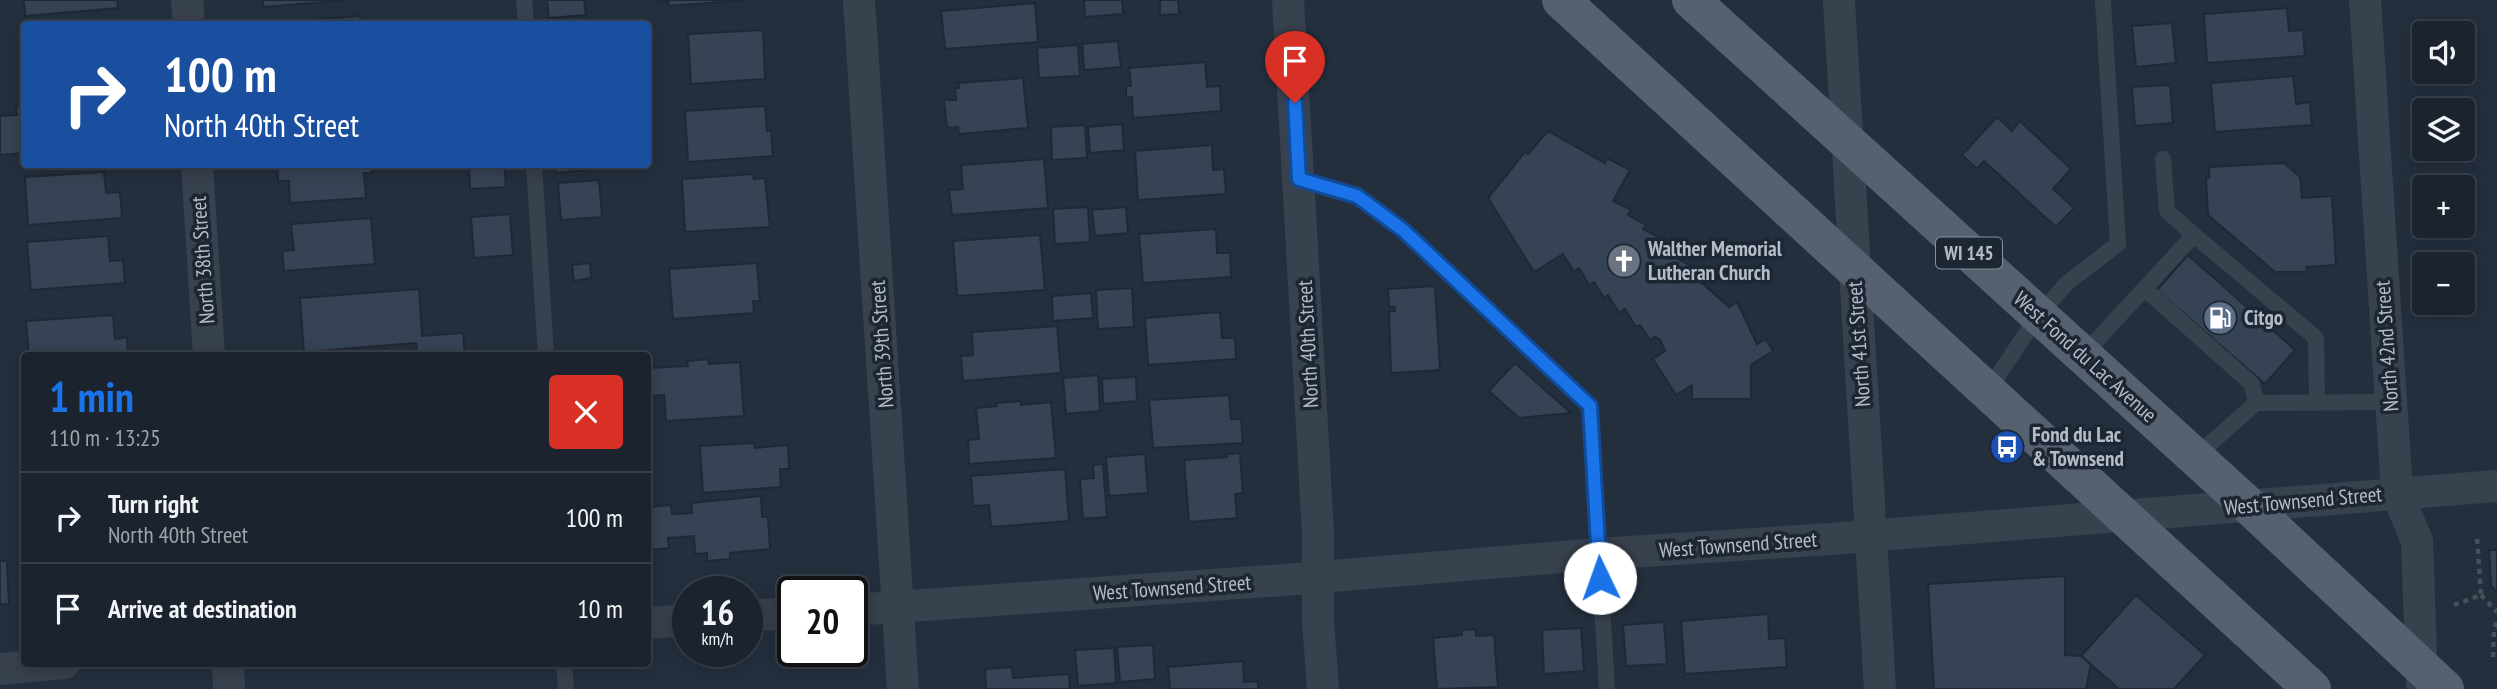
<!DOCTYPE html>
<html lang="en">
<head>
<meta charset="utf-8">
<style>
	:root { --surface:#1b232e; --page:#282f3a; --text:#f1f3f6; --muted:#a0a4aa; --line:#39404a; --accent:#1a73e8 }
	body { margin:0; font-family:"PT Sans Narrow",sans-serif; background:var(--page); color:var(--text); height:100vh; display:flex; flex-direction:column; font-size:26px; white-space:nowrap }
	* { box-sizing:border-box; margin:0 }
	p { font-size:23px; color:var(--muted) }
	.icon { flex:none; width:38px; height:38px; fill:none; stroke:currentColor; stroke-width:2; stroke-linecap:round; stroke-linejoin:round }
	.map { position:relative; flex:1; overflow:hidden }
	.details { position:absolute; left:21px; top:352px; width:630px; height:315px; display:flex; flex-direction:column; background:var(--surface); border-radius:7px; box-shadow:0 4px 18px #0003,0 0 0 2px var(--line) }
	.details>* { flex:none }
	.guide { position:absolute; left:21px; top:21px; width:630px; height:147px; border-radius:7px; box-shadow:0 4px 18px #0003,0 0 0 2px var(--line); background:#1a4fa0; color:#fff; overflow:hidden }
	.fabs { position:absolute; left:2412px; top:21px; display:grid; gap:14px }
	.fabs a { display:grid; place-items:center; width:63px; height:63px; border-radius:7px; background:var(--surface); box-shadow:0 4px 18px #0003,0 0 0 2px var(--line); font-size:35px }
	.speed { position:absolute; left:672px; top:576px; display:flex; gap:14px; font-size:35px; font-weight:700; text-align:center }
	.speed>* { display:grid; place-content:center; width:91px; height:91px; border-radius:50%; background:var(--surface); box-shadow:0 4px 18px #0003,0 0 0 2px var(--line); line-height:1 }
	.speed small { font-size:18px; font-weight:400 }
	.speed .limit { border:4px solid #111; border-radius:10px; background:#fff; color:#111 }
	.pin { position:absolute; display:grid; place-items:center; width:60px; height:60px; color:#fff; margin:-72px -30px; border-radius:50% 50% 50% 0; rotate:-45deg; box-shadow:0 0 7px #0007 }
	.pin .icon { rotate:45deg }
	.me { position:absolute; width:77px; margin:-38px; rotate:357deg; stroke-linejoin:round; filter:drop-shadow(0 0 5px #0008) }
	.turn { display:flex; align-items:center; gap:24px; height:147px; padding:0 28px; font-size:32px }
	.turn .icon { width:91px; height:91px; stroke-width:2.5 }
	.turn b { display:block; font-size:49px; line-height:60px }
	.round { display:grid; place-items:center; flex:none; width:74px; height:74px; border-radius:7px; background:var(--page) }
	.headline { display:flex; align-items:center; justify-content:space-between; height:119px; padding:0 28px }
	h1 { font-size:42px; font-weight:600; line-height:52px; color:var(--accent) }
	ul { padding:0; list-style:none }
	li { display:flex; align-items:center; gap:21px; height:91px; padding:0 28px; border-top:2px solid var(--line) }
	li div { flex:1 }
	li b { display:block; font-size:26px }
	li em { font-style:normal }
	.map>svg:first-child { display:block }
	.building { fill:#364354; stroke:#1f2835; stroke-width:2 }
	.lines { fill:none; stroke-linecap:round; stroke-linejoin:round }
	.path { stroke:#3f5557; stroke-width:4.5; stroke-dasharray:5 5; stroke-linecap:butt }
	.service { stroke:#38414e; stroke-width:16 }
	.minor { stroke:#38414e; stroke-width:32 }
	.primary { stroke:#56606e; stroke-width:38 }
	.route-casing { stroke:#114b97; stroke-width:18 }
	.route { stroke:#1a73e8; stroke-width:12 }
	.labels { text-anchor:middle; stroke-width:7; stroke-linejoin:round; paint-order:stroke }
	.shield { fill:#1d2633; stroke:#878f9c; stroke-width:2 }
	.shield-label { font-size:19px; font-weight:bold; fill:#b4bcc9 }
	.poi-label { font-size:21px; font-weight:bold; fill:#b4bcc9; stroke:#1d2633; text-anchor:start }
	.street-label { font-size:21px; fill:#b4bcc9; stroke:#1d2633 }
</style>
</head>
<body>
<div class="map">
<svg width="2497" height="689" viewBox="0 0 2497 689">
	<rect width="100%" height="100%" fill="#242f3e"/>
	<path class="building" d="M24,0H117L118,8L25,16Z
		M263,0H348L263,7Z
		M547,0H584L586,15L549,18Z
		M658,0H748L669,6L668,1L658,2Z
		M1084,0H1122L1123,14L1085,17Z
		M1160,0H1178L1179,14L1160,15Z
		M1035,3L1038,42L945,49L941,11Z
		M2287,8L2289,31L2303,30L2305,56L2207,63L2204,14Z
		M360,16L361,24H275V23Z
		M2172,23L2176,63L2136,67L2132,26Z
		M763,30L765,79L691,84L688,34Z
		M20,37H24V85H23Z
		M1118,41L1121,67L1084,70L1082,44Z
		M1078,45L1080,76L1039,78L1037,48Z
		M1205,62L1207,87L1220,86L1221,111L1133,118L1132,97L1126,98V86H1131L1129,68Z
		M2293,76L2296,104L2310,102L2312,125L2215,132L2211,83Z
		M1023,78L1028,128L959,134L958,127L947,128L944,100H956L955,88H959L958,83Z
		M2170,85L2173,123L2135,126L2132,87Z
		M24,105V153L0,155V116L17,115L16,106Z
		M765,106L767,131L771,130L773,156L688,162L685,111Z
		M1997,117L2012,131L2020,121L2071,169L2053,189L2074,208L2056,227L1984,161L1977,169L1962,155Z
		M1122,124L1124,150L1090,153L1088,127Z
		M1085,125L1087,158L1052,160L1051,127Z
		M1548,131L1605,163L1607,158L1630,170L1613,201L1631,210L1628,215L1646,225L1643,229L1660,238L1658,242L1675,251L1673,256L1691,266L1688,270L1706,280L1702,283L1729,307L1737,302L1757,344L1766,339L1773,351L1751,365V399H1692V385L1676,395L1653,359L1665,351L1660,340L1655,337L1650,340L1640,325L1636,327L1625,309L1619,313L1608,295L1604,298L1594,282L1589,285L1579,268L1574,272L1563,254L1534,272L1488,198L1526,151L1528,154Z
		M1212,145L1213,170L1224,169L1226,194L1138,200L1135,151Z
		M1044,159L1048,208L952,215L949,190L963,189L961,165Z
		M2284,163L2300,177L2302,198L2332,196L2336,265L2306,267L2307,272H2275L2208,215L2206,178H2209V167Z
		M277,164H371L372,173H364L366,198L290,203L289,181H278Z
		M469,164H504L506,187L470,189Z
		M555,164H595L596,169L556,173Z
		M104,172L106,193L120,192L122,218L28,225L25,177Z
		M753,174L754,179L765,178L770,227L685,232L682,179Z
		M599,180L602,217L561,220L558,183Z
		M1088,207L1090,242L1055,244L1053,209Z
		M1126,207L1128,233L1095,236L1092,210Z
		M510,214L513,255L474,258L471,217Z
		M371,218L375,264L284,271L282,251L294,250L291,224Z
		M1216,229L1217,253H1230L1231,277L1143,283L1139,234Z
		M1040,235L1045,290L957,296L953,241Z
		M108,236L110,261L123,260L125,283L31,290L27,242Z
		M2188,255L2295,350L2265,384L2157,290Z
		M590,263L591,278L574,281L572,265Z
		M757,263L760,301H753L754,313L673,319L669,269Z
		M1435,286L1440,370L1391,373L1389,311H1395V307H1389L1388,289Z
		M1132,288L1134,327L1098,329L1096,290Z
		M419,289L422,336L463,333L465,355H417L416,343L304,352L300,298Z
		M1091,293L1093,318L1053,321L1052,296Z
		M1220,312L1222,338H1235L1236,359L1148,365L1145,318Z
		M113,315L115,339L127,337L128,355H29L26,321Z
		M1057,326L1061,373L963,381L961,356L973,355L972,332Z
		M708,359L709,364L740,362L744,416L666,421L664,395L648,396V368L688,366L687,361Z
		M1515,363L1571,413L1519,418L1489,391Z
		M1098,375L1100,411L1066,414L1063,378Z
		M1136,377L1137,401L1103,404L1102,379Z
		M1229,395L1231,419H1241L1243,443L1153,448L1149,400Z
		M1021,401V405L1051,402L1056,458L969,464L968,440L979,439L976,408L997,406L996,403Z
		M754,443L755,448L788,445L789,469H780L781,487L703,493L700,446Z
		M1240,453L1243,493L1235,494L1237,518L1189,522L1184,460L1227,457V454Z
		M1145,454L1148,493L1109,496L1106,457Z
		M1103,464L1107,517L1083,519L1080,479L1094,478L1093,465Z
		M1065,469L1069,521L991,527L989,505L973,506L971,476Z
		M761,496L762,517H768L770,549L730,553V559L707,561V553L695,554L694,536L668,538L669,548L648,550V507L671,505L672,514L692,513L691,503Z
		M2489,550H2497V592L2491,586Z
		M0,561H7L9,604H0Z
		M2065,576V655L2081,656L2091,664L2086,689H1934L1928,584Z
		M2136,595L2205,655L2174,689H2119L2081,656Z
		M1768,614L1769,639L1785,638L1787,667L1685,674L1681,621Z
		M1664,622L1667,664L1626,666L1623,625Z
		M1581,628L1584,671L1544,674L1542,630Z
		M1475,629L1476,636L1494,635L1498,687L1437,689L1433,638L1462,635V630Z
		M1153,645L1155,679L1120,682L1117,647Z
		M1114,648L1116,683L1078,686L1075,650Z
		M1243,661L1244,682L1258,681V689H1170L1168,667Z
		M1012,667L1013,678L1069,674L1070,689H986L985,669Z"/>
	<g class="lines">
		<path class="path" d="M2481,595L2497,612
			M2454,605L2481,595L2477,538
			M2493,657L2494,631L2497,621"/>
		<path class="service" d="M524,0L526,24
			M2163,159L2167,211L2194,235
			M534,164L546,355
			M1299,179L1357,196L1403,230L1590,406L1607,689
			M2145,289L2252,384L2256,403
			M2083,355L2194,235L2316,338L2317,403
			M1988,390L2038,316L2067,283L2118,244L2103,0
			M2195,457L2256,403L2391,402
			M564,663L566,689"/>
		<path class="minor" d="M187,0L189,24
			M859,0L903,689
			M1288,0L1318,533V620L1323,689
			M1839,0L1880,689
			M2365,0L2397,493L2417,541L2422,683
			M197,164L209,355
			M852,610L1284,580L1599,554L1830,539L2497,486
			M747,616L793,613
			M648,623L688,620
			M228,663L229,689
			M0,669L64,663"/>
		<path class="primary" d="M1561,0L2312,689
			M1691,0L2248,505L2445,689"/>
	</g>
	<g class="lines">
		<g class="route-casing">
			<path id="route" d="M1295,103L1299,179L1357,196L1403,230L1590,406L1600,578"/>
		</g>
		<use href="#route" class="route"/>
	</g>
	<defs>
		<g id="church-disc" transform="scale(1.75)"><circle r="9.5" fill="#6b7280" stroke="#1d2633"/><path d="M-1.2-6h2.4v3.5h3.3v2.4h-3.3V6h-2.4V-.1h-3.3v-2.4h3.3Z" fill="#fff"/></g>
		<g id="fuel-disc" transform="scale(1.75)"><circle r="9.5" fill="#5c6f8a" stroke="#1d2633"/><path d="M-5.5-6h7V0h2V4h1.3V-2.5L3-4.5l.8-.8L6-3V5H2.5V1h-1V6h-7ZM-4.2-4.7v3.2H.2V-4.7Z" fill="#fff"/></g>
		<g id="bus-disc" transform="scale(1.75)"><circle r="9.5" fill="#1a4fb4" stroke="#1d2633"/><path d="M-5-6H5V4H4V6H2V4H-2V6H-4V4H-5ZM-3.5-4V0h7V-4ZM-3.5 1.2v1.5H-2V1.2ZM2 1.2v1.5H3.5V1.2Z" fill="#fff"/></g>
	</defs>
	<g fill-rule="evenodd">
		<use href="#church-disc" x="1624" y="261"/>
		<use href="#fuel-disc" x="2220" y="318"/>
		<use href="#bus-disc" x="2007" y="447"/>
	</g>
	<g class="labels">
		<rect class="shield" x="1936" y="237.5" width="66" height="31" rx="5"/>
		<g class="shield-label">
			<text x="1969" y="260">WI 145</text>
		</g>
		<g class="poi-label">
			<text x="1648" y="256">Walther Memorial<tspan x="1648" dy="24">Lutheran Church</tspan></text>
			<text x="2244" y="325">Citgo</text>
			<text x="2032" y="442">Fond du Lac<tspan x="2032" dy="24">&amp; Townsend</tspan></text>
		</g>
		<g class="street-label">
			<text transform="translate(203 260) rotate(-94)" y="7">North 38th Street</text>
			<text transform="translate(882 344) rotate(-94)" y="7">North 39th Street</text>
			<text transform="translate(1308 344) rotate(-93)" y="7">North 40th Street</text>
			<text transform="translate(1859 344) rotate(-94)" y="7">North 41st Street</text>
			<text transform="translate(2387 346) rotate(-94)" y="7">North 42nd Street</text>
			<text transform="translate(2085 357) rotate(42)" y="7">West Fond du Lac Avenue</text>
			<text transform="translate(2303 501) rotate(-5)" y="7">West Townsend Street</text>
			<text transform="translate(1738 545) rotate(-4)" y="7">West Townsend Street</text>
			<text transform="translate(1172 588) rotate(-4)" y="7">West Townsend Street</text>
		</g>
	</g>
</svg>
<div class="fabs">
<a><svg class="icon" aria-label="sound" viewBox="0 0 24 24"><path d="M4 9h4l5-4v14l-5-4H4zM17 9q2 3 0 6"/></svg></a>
<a><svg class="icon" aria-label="layers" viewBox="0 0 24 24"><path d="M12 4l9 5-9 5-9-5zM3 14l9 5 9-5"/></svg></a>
<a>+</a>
<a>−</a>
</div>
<div class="speed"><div>16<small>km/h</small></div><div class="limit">20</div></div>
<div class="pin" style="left:1295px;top:103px;background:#d93025"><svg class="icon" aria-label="arrive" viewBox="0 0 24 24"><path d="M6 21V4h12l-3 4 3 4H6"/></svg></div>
<svg class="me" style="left:1600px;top:578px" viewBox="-20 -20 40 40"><circle r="19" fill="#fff"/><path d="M0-13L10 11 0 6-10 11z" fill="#1a73e8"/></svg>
<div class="guide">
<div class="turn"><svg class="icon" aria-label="right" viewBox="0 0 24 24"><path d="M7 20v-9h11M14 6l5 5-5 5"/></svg><div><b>100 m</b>North 40th Street</div></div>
</div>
<section class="details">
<div class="headline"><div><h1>1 min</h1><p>110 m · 13:25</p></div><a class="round" style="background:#d93025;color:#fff"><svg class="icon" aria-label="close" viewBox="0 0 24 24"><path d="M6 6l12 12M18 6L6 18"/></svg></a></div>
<ul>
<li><svg class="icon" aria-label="right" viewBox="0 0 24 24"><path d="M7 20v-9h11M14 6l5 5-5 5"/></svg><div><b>Turn right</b><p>North 40th Street</p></div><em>100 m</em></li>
<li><svg class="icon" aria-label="arrive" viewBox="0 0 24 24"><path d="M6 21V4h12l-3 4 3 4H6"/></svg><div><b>Arrive at destination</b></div><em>10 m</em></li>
</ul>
</section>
</div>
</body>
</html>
